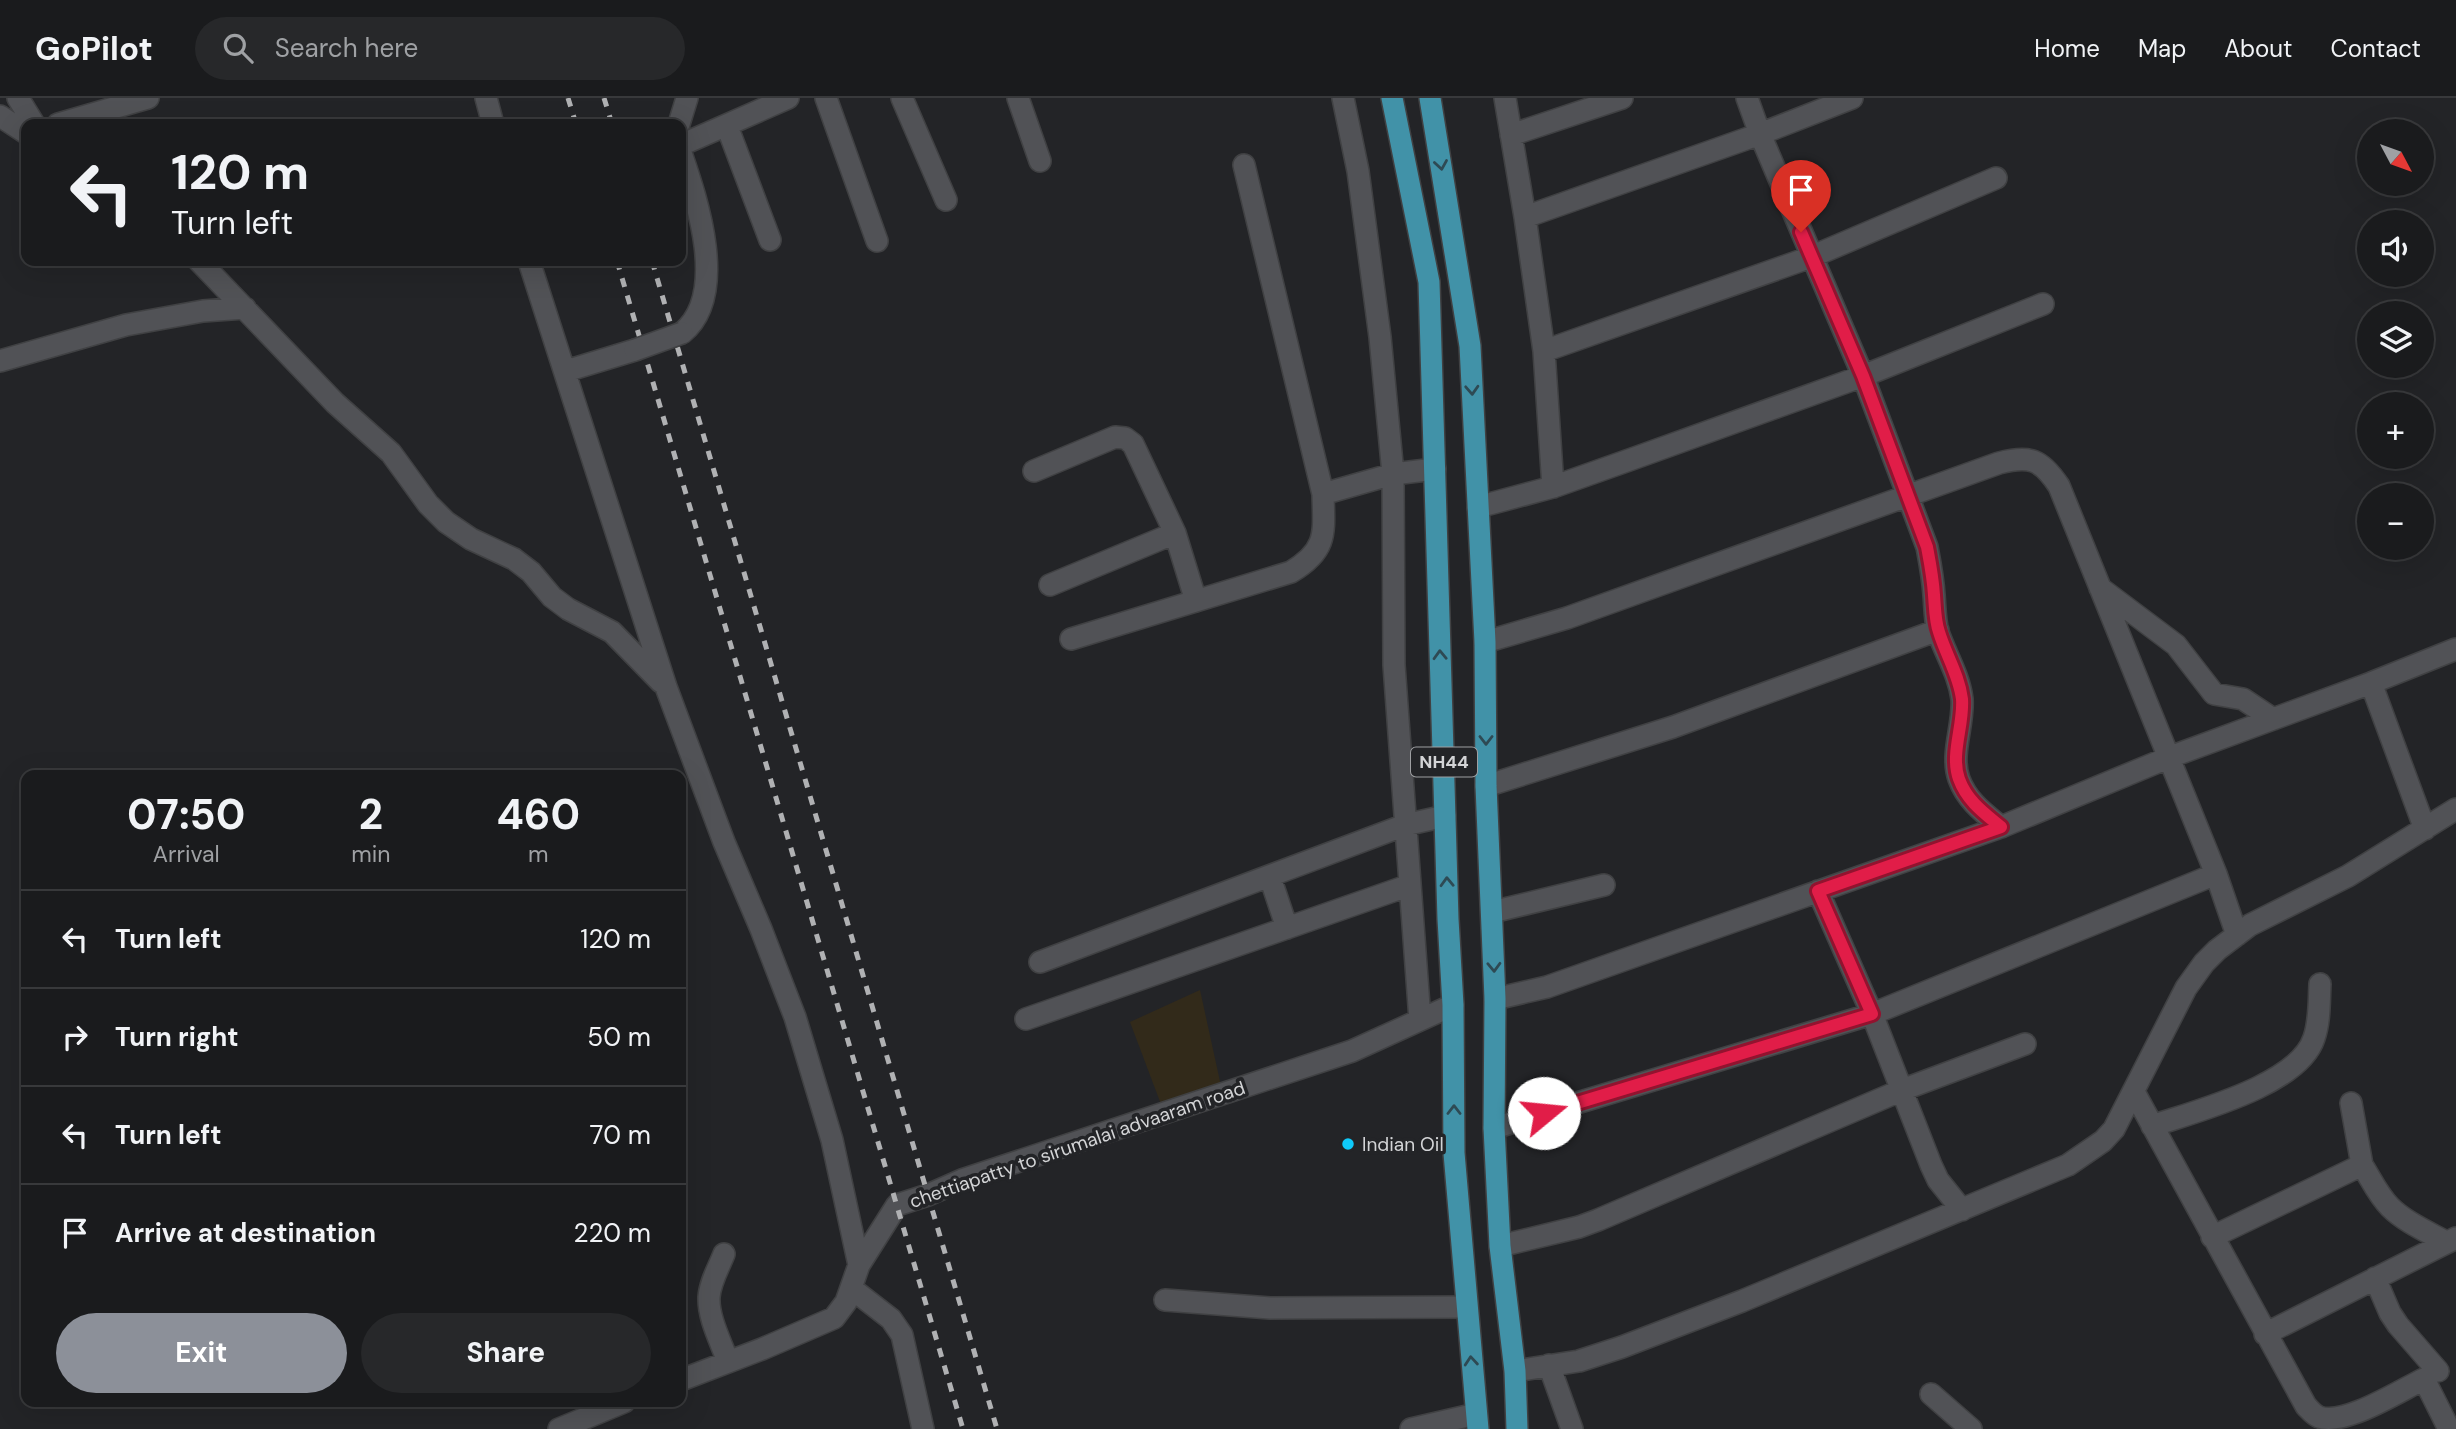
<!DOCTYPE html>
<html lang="en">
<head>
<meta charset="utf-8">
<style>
	:root { --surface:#1a1b1d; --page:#27282a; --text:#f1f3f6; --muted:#9fa1a4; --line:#38393b; --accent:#8c9099 }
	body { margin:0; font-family:"DM Sans",sans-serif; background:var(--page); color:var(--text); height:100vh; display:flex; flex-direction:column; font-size:26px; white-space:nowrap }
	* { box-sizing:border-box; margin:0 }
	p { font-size:23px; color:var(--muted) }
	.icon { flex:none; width:38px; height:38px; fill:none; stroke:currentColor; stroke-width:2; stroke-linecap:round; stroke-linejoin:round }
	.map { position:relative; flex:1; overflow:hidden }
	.details { position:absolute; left:21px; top:672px; width:665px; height:637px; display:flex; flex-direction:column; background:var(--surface); border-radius:14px; box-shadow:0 7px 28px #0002,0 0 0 2px var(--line) }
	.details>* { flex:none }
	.guide { position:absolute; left:21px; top:21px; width:665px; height:147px; border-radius:14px; box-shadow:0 7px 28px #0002,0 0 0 2px var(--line); background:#1a1b1d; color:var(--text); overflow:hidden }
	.needle { width:46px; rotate:131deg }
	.buttons { position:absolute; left:2357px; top:21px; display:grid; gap:14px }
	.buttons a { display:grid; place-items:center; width:77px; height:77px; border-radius:50%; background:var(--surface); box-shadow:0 7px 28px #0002,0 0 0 2px var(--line); font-size:35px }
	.pin { position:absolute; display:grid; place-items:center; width:60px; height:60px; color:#fff; margin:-72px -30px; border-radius:50% 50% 50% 0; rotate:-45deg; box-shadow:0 0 7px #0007 }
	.pin .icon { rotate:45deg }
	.me { position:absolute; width:77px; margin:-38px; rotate:73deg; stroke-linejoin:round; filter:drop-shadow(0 0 5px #0008) }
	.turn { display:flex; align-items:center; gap:24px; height:147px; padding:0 35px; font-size:32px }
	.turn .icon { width:91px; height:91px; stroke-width:2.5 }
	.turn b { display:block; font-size:49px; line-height:60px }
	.eta { display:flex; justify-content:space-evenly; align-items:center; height:119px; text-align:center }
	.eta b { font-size:42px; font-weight:700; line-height:49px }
	.primary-button { display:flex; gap:14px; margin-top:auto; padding:14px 35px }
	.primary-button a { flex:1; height:80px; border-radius:42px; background:var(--accent); color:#fff; font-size:28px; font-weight:700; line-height:80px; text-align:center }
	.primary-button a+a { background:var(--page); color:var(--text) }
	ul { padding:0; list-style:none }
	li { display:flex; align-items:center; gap:21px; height:98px; padding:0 35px; border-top:2px solid var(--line) }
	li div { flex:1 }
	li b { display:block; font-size:26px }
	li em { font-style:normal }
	header { display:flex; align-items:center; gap:42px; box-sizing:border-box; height:98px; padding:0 35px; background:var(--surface); border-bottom:2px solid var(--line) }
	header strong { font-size:33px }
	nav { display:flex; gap:38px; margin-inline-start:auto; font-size:24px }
	.search { width:490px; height:63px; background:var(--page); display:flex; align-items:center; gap:18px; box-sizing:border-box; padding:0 24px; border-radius:38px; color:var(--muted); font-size:26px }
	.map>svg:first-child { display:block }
	.commercial { fill:#322a1a }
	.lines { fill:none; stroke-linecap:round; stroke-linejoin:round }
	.minor-casing { stroke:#404143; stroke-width:24 }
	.highway-casing { stroke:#404143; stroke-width:24 }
	.minor { stroke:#515256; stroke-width:21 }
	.highway { stroke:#4192a8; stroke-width:21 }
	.rail { stroke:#b0b1b3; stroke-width:5; stroke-dasharray:9 9; stroke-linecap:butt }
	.minor-bridge-casing { stroke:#404143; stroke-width:24; stroke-linecap:butt }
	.minor-bridge { stroke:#515256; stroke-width:21 }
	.oneway { stroke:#2e4a54 }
	.route-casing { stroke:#92132f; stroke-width:18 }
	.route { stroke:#e11d48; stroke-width:12 }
	.poi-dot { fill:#0fcafa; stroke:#232427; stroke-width:2.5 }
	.labels { text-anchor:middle; stroke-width:7; stroke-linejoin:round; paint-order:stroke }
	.shield { fill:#232427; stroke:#9e9fa2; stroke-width:2 }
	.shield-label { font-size:18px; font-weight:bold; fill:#d3d4d6 }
	.street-label { font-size:19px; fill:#d3d4d6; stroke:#232427 }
	.poi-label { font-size:19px; fill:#d3d4d6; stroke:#232427; text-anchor:start }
</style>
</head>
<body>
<header>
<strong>GoPilot</strong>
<div class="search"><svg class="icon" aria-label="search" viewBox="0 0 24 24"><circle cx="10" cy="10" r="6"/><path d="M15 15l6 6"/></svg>Search here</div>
<nav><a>Home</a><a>Map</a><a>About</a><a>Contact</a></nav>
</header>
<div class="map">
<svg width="2456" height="1331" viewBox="0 0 2456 1331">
	<rect width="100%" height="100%" fill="#232427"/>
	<path class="commercial" d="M1200,892L1221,988L1162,1009L1130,924Z"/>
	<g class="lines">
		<g class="minor-casing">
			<path id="minor" d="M18,0L34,26
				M486,0L493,26
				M826,0L877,143
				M902,0L946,102
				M1018,0L1040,63
				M1343,0L1358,73L1380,239L1393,376L1394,567L1420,922
				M1505,0L1525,119L1544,253L1553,389
				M1747,0L1760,36L1863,278L1927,449C1930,465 1933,480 1934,497C1935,509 1935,523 1938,534C1946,557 1959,577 1962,601C1964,627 1950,656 1959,681C1967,703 1984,715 2001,729
				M0,18L26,35
				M58,26L148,0
				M679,26L687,0
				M727,28L770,142
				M1511,37L1622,0
				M681,47L788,0
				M681,55C697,102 729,197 682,235
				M1244,67L1323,396
				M1525,119L1760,36L1852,0
				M199,163L335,305L391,355L428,406L446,424L471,441L514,461L531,474L552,499L568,511L612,534L661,584
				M529,163L666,589L724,744L761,831L795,919L832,1042L859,1167
				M1544,253L1811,159L1996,80
				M0,263L126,227L203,213L245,210
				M566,273L635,252
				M1034,373L1115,339L1125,340L1133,346L1175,435L1196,503
				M1478,409L1553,389L1632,361L1863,278L2043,206
				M1050,487L1175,435
				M2100,490L2176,547L2214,596L2243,601L2273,621
				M1071,541L1291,474C1328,452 1324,435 1323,396L1393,376L1435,371
				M1485,544L1567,520L1999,365C2030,357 2041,361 2059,388L2216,776L2237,837
				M2371,585L2425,731
				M1486,688L1673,629L1938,532
				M1270,779L1287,830
				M1818,793L1872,916L1931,1067L1938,1082L1962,1112
				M1492,814L1604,787
				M1040,864L1405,727L1445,718
				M1495,901L1547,889L2001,729L2170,659L2371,585L2456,551
				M1026,921L1410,787
				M2134,994L2306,1308C2310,1312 2314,1317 2319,1319C2345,1328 2399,1293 2424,1281L2449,1331
				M2152,1028C2196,1013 2299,987 2314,940C2320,923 2319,903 2320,886
				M1494,1030L1872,916L2216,776
				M2362,1067C2371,1081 2378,1097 2390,1109C2405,1124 2428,1134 2446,1144
				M2212,1139L2362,1067L2351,1005
				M1500,1148L1579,1129L1598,1122L1902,992L2025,946
				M724,1156C719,1169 710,1184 709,1199C708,1220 721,1244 728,1264
				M2375,1180L2390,1215L2398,1227L2438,1273
				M851,1190L891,1221L902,1237L923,1331
				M1165,1202L1270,1210L1466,1209
				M2265,1236L2456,1140
				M1549,1267L1572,1331
				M1515,1273L1579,1263L1622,1249L1742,1203L2068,1067L2103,1043L2114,1031L2186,890L2204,865L2217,852L2250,827L2348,778L2456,711
				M681,1282L762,1251L834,1220L846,1204L859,1167L897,1107L928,1097L962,1082L1352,953L1453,907
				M1931,1296L1971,1331
				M559,1331L624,1304
				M1411,1331L1476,1316"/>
		</g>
		<g class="highway-casing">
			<path id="highway" d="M1392,0L1429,184L1448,821L1453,907L1454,1055L1478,1331
				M1430,0L1470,248L1485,544L1486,688L1495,901L1494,1030L1500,1148L1515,1273L1517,1331"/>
		</g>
		<use href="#minor" class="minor"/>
		<use href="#highway" class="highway"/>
		<path class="rail" d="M568,0L576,26
			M604,0L612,26
			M617,163L963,1331
			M652,163L997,1331"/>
		<g class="minor-bridge-casing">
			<path id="minor-bridge" d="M635,252L682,235"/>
		</g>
		<use href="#minor-bridge" class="minor-bridge"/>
	</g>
	<defs><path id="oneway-chevron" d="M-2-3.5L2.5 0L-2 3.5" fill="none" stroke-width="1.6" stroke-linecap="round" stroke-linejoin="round" transform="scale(1.75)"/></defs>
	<g class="oneway">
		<use href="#oneway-chevron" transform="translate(1441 67) rotate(81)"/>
		<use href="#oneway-chevron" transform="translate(1472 292) rotate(87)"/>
		<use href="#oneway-chevron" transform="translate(1440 557) rotate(-92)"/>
		<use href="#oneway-chevron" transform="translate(1486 642) rotate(90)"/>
		<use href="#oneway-chevron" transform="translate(1447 784) rotate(-92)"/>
		<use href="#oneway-chevron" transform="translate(1494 869) rotate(88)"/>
		<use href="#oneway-chevron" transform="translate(1454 1012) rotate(-90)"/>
		<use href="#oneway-chevron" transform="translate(1471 1263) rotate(-95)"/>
	</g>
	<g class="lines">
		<g class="route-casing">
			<path id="route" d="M1544,1015L1872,916L1818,793L2001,729C1984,715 1967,703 1959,681C1950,656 1964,627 1962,601C1959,577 1946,557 1939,534C1935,523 1935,509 1934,497C1933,480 1930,465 1927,449L1863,278L1801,134"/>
		</g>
		<use href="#route" class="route"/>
	</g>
	<circle class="poi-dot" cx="1348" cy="1046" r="7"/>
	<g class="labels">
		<rect class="shield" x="1411" y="649.5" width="66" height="29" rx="5"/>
		<g class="shield-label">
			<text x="1444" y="670">NH44</text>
		</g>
		<g class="street-label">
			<text transform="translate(1077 1046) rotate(-19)" y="7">chettiapatty to sirumalai advaaram road</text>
		</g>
		<g class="poi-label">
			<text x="1362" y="1053">Indian Oil</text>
		</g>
	</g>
</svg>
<div class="buttons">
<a><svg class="needle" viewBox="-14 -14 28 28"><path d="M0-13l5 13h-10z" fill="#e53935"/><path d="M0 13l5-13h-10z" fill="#9fa1a4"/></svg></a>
<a><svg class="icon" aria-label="sound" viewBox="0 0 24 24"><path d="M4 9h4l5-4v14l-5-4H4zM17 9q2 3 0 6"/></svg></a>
<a><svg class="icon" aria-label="layers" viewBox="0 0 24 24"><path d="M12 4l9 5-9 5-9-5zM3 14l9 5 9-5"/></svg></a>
<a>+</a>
<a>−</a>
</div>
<div class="pin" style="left:1801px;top:134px;background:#d93025"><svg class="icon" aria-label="arrive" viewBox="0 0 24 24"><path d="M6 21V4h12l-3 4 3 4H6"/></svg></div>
<svg class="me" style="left:1544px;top:1015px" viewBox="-20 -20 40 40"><circle r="19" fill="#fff"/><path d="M0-13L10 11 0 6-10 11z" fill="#e11d48"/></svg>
<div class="guide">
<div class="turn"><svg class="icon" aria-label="left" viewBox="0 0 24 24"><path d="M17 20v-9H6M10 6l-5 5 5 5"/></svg><div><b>120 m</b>Turn left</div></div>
</div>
<section class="details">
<div class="eta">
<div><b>07:50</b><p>Arrival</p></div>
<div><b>2</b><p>min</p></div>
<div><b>460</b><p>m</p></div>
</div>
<ul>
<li><svg class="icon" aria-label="left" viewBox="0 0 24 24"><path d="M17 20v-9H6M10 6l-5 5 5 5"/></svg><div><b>Turn left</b></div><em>120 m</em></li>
<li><svg class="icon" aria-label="right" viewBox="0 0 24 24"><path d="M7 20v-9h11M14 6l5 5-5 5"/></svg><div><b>Turn right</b></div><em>50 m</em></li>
<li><svg class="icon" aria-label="left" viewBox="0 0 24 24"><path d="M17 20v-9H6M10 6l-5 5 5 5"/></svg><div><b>Turn left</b></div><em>70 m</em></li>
<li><svg class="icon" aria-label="arrive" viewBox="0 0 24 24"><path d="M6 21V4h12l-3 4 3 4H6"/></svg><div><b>Arrive at destination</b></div><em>220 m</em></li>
</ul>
<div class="primary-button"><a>Exit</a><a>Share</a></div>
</section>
</div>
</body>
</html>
